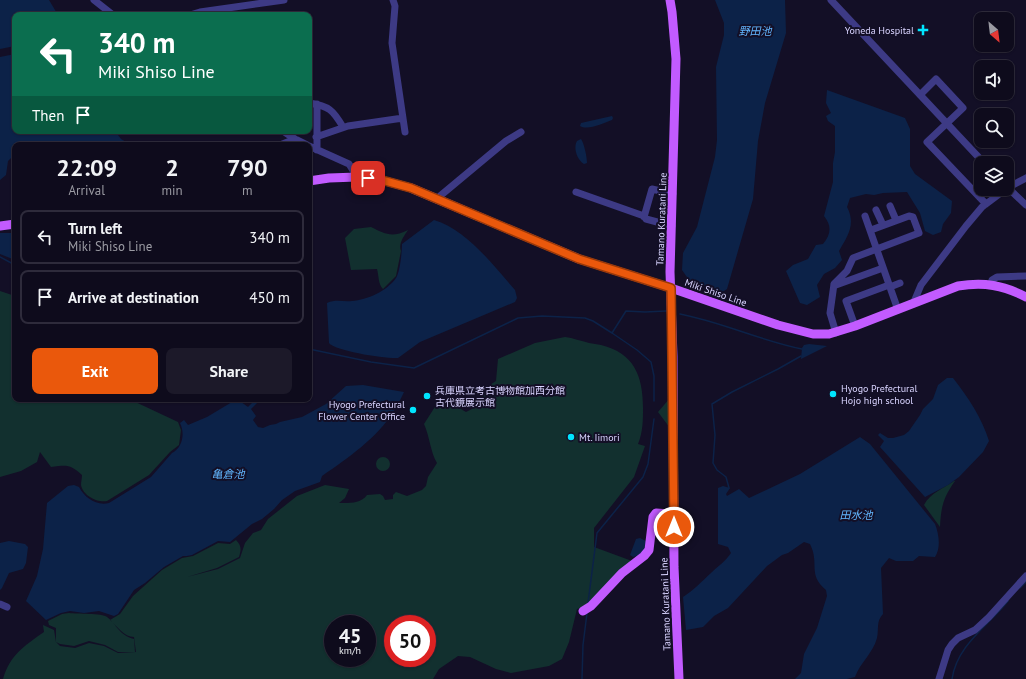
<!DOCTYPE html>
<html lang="en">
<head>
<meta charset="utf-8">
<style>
	:root { --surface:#0e0b1c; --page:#1c1929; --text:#f1f3f6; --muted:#9b9ba3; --line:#2e2b3b; --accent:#ea580c }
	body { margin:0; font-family:"PT Sans","Noto Sans JP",sans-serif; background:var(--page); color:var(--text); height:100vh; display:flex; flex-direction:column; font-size:15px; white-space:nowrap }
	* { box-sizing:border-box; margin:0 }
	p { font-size:13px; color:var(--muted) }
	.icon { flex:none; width:22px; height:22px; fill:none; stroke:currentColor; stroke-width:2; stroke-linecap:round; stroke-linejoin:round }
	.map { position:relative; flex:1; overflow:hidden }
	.side { position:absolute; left:12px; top:142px; width:300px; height:260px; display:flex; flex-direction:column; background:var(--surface); border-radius:8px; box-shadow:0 1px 3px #0004,0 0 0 1px var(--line) }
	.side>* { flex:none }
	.guide { position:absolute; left:12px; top:12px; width:300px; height:122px; border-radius:8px; box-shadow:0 1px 3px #0004,0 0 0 1px var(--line); background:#0b6e4f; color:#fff; overflow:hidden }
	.needle { width:26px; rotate:152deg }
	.fabs { position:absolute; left:974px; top:12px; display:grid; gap:8px }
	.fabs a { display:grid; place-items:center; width:40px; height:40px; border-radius:8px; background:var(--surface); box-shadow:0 1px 3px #0004,0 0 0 1px var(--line); font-size:20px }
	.speed { position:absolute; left:324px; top:615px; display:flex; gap:8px; font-size:20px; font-weight:700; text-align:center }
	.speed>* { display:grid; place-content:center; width:52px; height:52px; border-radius:50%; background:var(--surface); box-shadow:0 1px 3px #0004,0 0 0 1px var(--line); line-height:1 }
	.speed small { font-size:10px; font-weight:400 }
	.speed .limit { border:6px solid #d22; background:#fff; color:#111 }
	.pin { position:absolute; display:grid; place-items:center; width:34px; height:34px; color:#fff; margin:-17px; border-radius:8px; box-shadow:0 2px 6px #0006 }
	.me { position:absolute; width:44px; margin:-22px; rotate:0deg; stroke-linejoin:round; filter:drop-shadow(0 0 3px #0008) }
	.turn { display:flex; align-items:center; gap:14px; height:84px; padding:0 20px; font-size:18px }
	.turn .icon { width:52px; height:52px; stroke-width:2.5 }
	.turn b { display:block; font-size:28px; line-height:34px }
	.then { display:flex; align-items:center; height:38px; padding:0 20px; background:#0003; gap:8px; font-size:15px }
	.eta { display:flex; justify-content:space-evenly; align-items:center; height:68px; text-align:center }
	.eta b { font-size:24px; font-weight:800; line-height:28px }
	.button { display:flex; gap:8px; margin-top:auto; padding:8px 20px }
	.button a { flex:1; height:46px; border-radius:8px; background:var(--accent); color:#fff; font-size:16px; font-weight:800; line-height:46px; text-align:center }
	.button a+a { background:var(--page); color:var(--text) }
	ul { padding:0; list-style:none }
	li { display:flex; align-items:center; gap:12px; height:54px; margin:0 8px 6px; padding:0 12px; border:2px solid var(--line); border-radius:8px }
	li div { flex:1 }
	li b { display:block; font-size:15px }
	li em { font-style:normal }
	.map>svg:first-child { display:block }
	.green { fill:#12302f; fill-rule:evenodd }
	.water { fill:#0c2248 }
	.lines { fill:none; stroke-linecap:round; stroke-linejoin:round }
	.stream { stroke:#0c2248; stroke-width:1.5 }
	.minor { stroke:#3d3a85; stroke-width:7 }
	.major { stroke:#c25bff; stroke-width:9 }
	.route-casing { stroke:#983908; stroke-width:10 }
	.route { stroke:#ea580c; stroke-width:7 }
	.poi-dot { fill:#00e5ff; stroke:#130f26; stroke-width:1.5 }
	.labels { text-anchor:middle; stroke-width:4; stroke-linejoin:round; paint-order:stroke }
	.poi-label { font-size:10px; fill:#d9d4ff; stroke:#130f26; text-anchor:start }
	.street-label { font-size:10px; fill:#d9d4ff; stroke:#130f26 }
	.water-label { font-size:11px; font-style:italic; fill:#62b6ff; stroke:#130f26 }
</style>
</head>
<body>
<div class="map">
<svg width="1026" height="679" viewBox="0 0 1026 679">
	<rect width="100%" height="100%" fill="#130f26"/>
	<path class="green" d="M371,227C385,234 392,238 408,230C404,236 398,244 401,251L396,276L383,289C378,284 379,276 377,269L351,270L345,238L354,229Z
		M0,291L15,296V399H129L178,422L181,430L179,445L170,452L149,475L107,501C98,503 83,496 81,485C81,482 82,478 82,475C70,464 67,465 51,467L40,452L37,462L21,471L0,477Z
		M565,337C573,338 581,341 589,343C593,344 597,344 601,345C634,353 643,376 643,408C643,420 643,432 638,444L645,446L634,477L594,528V547L632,561L590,605L577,609L569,642L562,659L549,666L511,673L496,669L470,657L458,656L439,669L433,679H3C10,655 24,646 44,632L43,625L54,630L56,642L60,646L75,648L89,643L104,646L118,653L136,652L134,637C124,637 117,626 110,620L120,614L133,596L162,570L182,558L193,556L218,543L230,544L236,540C242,546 241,550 239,557L217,568L187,577L218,569L240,558L245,543L253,533L261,530L268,519L297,496L325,485L349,489L345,498L339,503C348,503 361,504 367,495L380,494L383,496L385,500L393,499V495L396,492L407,496L422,490L426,486L428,477L437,463C430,451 430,437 424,424L440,399L447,406L459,408L466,412L482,404V390L496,381L498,359L535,343ZM333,624H367V658H333ZM393,624H427V658H393Z
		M670,398V428L658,412Z
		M376 464a7 7 0 1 1 14 0a7 7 0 1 1-14 0Z
		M955,481C943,498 941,507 940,527L924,505C930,493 944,488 954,481Z
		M69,613C77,614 102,613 107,617C117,625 119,635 134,639L135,652H118L105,645L89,641L74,646L60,644L56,642V628L49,625L48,621L62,614Z"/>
	<path class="water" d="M0,0H49L58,15H15V46L0,49Z
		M715,0H785L786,33L765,103L758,141L753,199L727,289L724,291L721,292L689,280L682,270L683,253L697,227L715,157L717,140L716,67L724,35V23Z
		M15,54V131H115L121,139L131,145H15V154L8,161L6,175L0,180V57Z
		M827,90L905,118L910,129V166L915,174L952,201L951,213L943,224L941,232L933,235L925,231L920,213L907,192L883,193L874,195L866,194L850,198L847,207C856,224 848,236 839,251L842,260L835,268L824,274L817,285L820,297L807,305L800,303L786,271L793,265L808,259L816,245L823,244C831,234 832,226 824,216L833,182V163L835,152V126L828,121L826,116L831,113L826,103Z
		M612,116L613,118L612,120C603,123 588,131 580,126L581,123Z
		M581,139C584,143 587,157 587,163L584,164C577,160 573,148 577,141Z
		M434,220C467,230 493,265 515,290L517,298L515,302L420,342L398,358C386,359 335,351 329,343L327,303C336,299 343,302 352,301C367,300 387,291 396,278C400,272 402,252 402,244Z
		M0,233H15V260L0,254Z
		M809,344L827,346L801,359L802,348L804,345Z
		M947,378H953C968,397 982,418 989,441L983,452L959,477L948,485L925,497L880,447L884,441L878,435L880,433L888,438H893L904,435L909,431L920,415L923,409L933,399L938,385Z
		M363,385L404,392C401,398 398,405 394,411C377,438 348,458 322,476L320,482L295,491L282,500L274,509L262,519L252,524L230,542L218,541L192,555L187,556H183L164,567L145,583L134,590L118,614L114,616L99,611L84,613L70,611L61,613L46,620L26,601L37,576L43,549L47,503L68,486L74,485L79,487C85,498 96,506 109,503L151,477L172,453C183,447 185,433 180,423L184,420L188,425L207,417L237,399L248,407L256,399H261L251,409L256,416L253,420L258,427L263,428L270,425L276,424L280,422L302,417L326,404L346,386Z
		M860,437L870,444L935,524C939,534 941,548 935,557L919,556L913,561H896L889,558L881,568L883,614C876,621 879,629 877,638C873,653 860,663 855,677L847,679H795L801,673L804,654L817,628L827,596L826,590C807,574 820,564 810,544L804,542L788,553L782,555L767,566L728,608L714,616L703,627L686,630L683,597C694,590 702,581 711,573C718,566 726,561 731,553L728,547L718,544V488L723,486L730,488L726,494L727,496L739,489L749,498L800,474Z
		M640,538L646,541L647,548L640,555L633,557L630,555L636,539Z
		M9,541L25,544L28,547L26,563L23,569L9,573L2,588L0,590V543Z"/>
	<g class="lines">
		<path class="stream" d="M0,257L15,265
			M680,314C722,322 761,341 802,349
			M612,333L626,311L645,312L666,311
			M309,349L371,362L414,368L518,318L542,316L585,318L593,321L612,333L637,350L651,362L654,376V401
			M729,488L726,477L717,470L713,463L715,435L712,404L732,392L778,369L801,356
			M1020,588L1026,582
			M588,603L597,533L643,477L648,464L654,419
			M582,679L583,645L587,613
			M952,679C957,645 988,626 1008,601"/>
		<path class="minor" d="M94,0L113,15
			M393,0L395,6L392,43L405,132
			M831,0L984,163
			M190,15L200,12L284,0
			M920,95L936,79L963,108L927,142L986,204
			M309,103C329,106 333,110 343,127
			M317,104V150
			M283,131L295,139L307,145
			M316,137L348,126L403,118
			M280,145L295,139
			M309,146L349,164L357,177
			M1007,187L1026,205
			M1007,188L1026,178
			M576,192L644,216L646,219L672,226
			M439,200L440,196L506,141L521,132
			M890,206L896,220
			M876,210L883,225
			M865,216L898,310
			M644,217L652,189L673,194
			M834,284L836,285L883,268
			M991,285L992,280L997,277L1026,276
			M890,287L900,283
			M913,304L921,285L966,226L982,207L1006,189
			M855,326L846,301L889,285
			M836,333L830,313L834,284L847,271L853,258L919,233L913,217L909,216L871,230
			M0,604L7,607
			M939,679L948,650L952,644L958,638L975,630L989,617L1026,576"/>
		<path class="major" d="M670,0L672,12L676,59L670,272L673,357L674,567L679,679
			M309,181L329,178L357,177L378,179L411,188L579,259L671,288L778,325L813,334H829L855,326L958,286C984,282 1003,285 1026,297
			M0,226L15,224
			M583,611L591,606L622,573L644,556L649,550L653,517L656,513L670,514"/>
	</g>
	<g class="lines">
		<g class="route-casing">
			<path id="route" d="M368,178L378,179L411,188L579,259L671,288L672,357L674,527"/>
		</g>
		<use href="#route" class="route"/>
	</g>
	<g class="poi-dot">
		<path d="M921 24h4v4h4v4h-4v4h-4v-4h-4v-4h4z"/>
		<circle cx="833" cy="394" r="4"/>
		<circle cx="427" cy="396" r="4"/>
		<circle cx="413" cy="410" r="4"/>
		<circle cx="571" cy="437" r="4"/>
	</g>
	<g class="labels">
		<g class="poi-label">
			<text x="914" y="34" text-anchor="end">Yoneda Hospital</text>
			<text x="841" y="392">Hyogo Prefectural<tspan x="841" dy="12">Hojo high school</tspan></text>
			<text x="435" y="394">兵庫県立考古博物館加西分館<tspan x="435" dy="12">古代鏡展示館</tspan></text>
			<text x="405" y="408" text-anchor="end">Hyogo Prefectural<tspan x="405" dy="12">Flower Center Office</tspan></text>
			<text x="579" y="441">Mt. Iimori</text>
		</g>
		<g class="street-label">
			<text transform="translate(661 219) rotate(-88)" y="4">Tamano Kuratani Line</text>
			<text transform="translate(716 292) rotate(19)" y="4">Miki Shiso Line</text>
			<text transform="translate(665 604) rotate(-92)" y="4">Tamano Kuratani Line</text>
		</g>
		<g class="water-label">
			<text x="755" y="35">野田池</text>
			<text x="228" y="478">亀倉池</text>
			<text x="856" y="519">田水池</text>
		</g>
	</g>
</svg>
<div class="fabs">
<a><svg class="needle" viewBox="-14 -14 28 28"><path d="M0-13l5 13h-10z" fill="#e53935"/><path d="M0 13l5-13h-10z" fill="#9b9ba3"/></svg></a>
<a><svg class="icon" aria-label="sound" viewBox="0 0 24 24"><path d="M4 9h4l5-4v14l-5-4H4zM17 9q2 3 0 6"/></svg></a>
<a><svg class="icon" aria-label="search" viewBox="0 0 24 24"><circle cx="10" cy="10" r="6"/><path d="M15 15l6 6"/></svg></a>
<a><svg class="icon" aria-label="layers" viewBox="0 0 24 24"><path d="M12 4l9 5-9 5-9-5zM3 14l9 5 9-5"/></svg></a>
</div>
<div class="speed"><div>45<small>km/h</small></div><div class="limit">50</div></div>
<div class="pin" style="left:368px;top:178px;background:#d93025"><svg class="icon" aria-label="arrive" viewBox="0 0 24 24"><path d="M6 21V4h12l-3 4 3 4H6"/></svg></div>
<svg class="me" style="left:674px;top:527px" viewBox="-20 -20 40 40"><circle r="17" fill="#ea580c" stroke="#fff" stroke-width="3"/><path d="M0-11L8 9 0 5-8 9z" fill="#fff"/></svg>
<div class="guide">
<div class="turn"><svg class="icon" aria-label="left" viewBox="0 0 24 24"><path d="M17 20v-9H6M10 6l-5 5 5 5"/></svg><div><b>340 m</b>Miki Shiso Line</div></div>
<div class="then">Then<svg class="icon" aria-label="arrive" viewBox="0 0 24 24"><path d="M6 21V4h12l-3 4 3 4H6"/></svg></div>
</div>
<section class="side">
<div class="eta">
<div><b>22:09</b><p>Arrival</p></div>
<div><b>2</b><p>min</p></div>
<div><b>790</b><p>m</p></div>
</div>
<ul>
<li><svg class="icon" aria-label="left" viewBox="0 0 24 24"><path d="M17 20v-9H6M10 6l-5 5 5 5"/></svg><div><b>Turn left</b><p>Miki Shiso Line</p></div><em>340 m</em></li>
<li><svg class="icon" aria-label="arrive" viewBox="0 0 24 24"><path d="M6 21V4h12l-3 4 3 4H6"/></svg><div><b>Arrive at destination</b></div><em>450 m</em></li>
</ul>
<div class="button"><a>Exit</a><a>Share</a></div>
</section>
</div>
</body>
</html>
